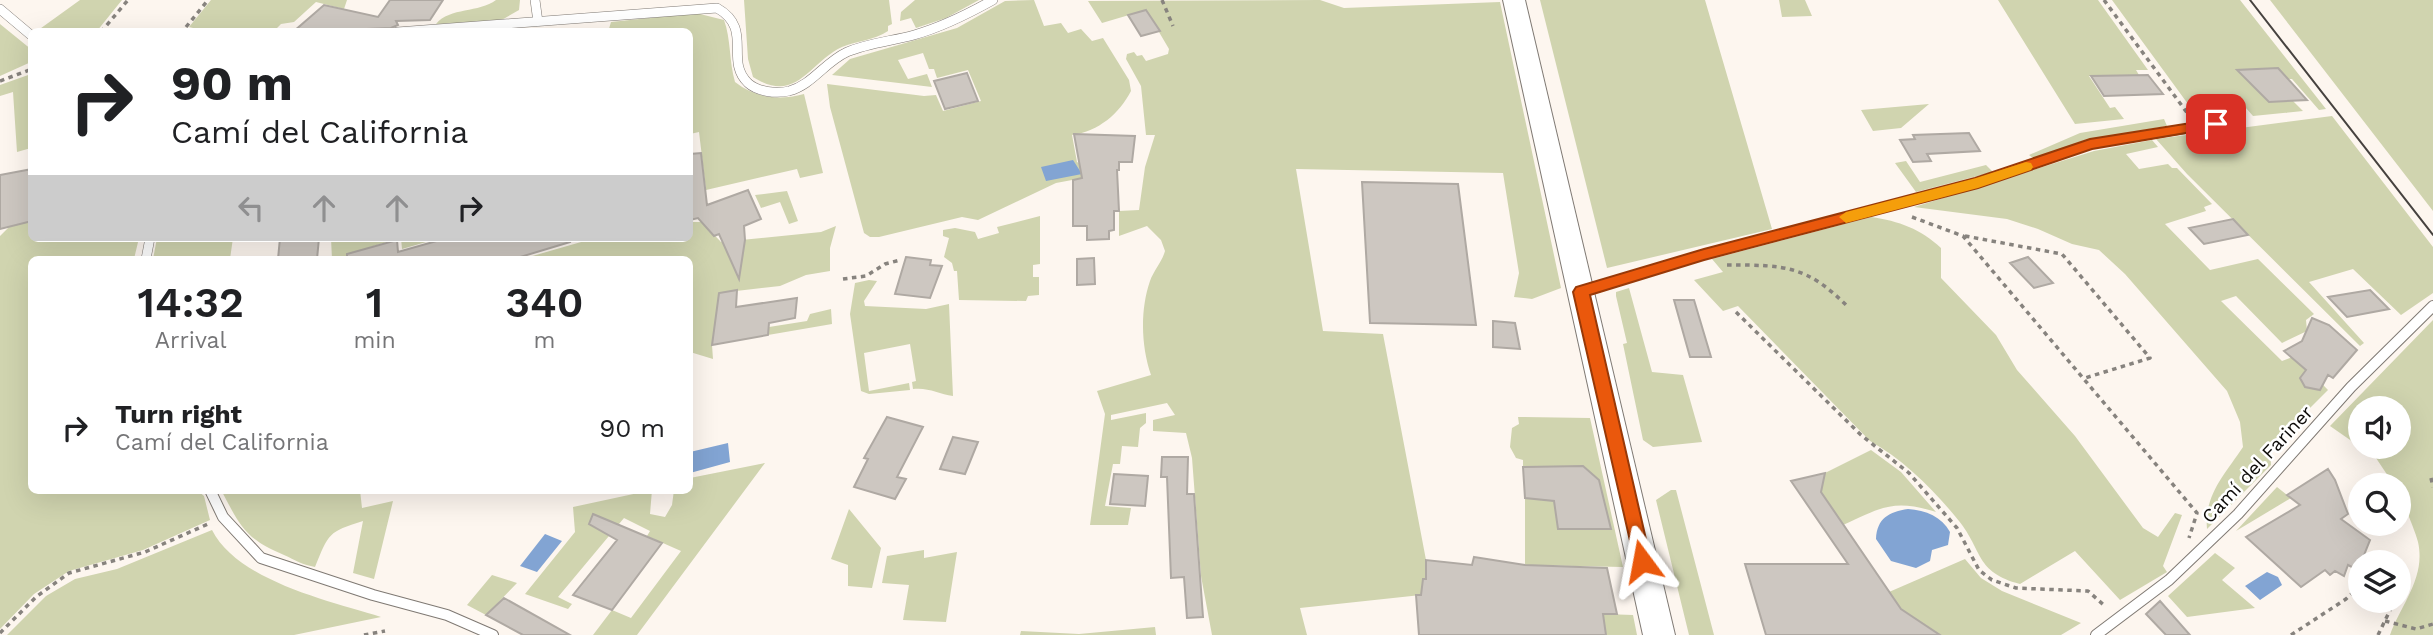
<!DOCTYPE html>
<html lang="en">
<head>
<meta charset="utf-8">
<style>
	:root { --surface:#fff; --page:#f6f6f6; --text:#202124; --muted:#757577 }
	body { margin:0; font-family:"Work Sans",sans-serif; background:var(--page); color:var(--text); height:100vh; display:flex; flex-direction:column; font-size:26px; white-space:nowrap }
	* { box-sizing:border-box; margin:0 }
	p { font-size:23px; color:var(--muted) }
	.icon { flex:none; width:38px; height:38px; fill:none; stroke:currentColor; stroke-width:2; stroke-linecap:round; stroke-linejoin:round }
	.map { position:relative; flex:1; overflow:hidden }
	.details { position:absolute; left:28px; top:256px; width:665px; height:238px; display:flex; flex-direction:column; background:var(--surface); border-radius:10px; box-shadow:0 7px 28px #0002 }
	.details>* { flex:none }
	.top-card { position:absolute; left:28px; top:28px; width:665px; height:214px; border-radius:10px; box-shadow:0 7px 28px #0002; background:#fff; color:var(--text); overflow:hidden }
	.buttons { position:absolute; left:2348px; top:396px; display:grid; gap:14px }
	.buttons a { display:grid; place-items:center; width:63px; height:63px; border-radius:50%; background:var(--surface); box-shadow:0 7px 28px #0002; font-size:35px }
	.pin { position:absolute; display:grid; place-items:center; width:60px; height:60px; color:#fff; margin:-30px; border-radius:14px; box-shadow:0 4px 10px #0006 }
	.me { position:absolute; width:77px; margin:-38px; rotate:347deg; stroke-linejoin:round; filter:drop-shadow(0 0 5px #0008) }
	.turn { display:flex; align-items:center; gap:24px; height:147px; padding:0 28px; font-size:32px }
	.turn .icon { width:91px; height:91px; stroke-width:2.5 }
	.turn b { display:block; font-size:49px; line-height:60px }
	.lanes { display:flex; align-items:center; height:66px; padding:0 28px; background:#0003; justify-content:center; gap:35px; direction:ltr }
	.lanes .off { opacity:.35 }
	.eta { display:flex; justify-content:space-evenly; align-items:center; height:119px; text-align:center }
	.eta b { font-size:42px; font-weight:600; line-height:49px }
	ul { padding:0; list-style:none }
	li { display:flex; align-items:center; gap:21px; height:105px; padding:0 28px }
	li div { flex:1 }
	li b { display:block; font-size:26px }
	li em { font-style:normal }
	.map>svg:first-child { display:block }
	.green { fill:#d0d4af; fill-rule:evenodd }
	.water { fill:#82a4d3 }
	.building { fill:#cdc7c1; stroke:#afa9a3; stroke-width:2 }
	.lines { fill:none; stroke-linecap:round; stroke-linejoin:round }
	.service-far1-casing { stroke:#7f7973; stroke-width:10 }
	.service-casing { stroke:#7f7973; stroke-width:12 }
	.secondary-casing { stroke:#7f7973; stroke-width:2 }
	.path { stroke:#87837e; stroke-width:3.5; stroke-dasharray:4.5 4.5; stroke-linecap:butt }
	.service-far1 { stroke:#fff; stroke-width:9 }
	.service { stroke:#fff; stroke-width:10 }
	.secondary { fill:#fff; fill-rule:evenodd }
	.tram { stroke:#46423f; stroke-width:2 }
	.route { fill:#ea580c; stroke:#983908; stroke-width:2 }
	.slow { fill:#f59e0b }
	.labels { text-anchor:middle; stroke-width:5; stroke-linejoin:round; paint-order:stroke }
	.street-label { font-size:19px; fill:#0d0b09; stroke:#fff }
</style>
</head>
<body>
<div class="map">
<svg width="2433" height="635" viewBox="0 0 2433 635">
	<rect width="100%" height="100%" fill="#fdf6ef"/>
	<path class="green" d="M80,0H122L97,31H37Z
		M211,0H347L344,9L316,2L294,22L281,24L274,31H205L189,27Z
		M496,0H520L519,10L498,22L436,24C450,7 479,13 496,0Z
		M744,0H889L892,24L888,26V31C875,40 856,41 842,47C809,62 797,105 753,77L748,59Z
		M915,0H979L946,18L916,28L911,18L900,21L901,12Z
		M1034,0L1044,26L1061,23L1068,33L1081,29L1092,41L1103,38L1129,80L1131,91C1119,114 1099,131 1072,135L1077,162L1099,175L1056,183L978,220L962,217L879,237H870L864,233L830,107L827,84L924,96L936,95L943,111L981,101L968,70L937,78L934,69H929L923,53L898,60L908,79L927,74L932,87L832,75L850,59L957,28L1005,1Z
		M1320,0L1344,8L1500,2L1561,288L1532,299L1514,297L1519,273L1503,173L1296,169L1323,331L1383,334L1426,560V579H1423L1421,595L1300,608L1307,635H1212L1201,576L1192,458L1186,433L1153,431V420L1175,415L1167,403L1111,415V420L1146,413V423L1140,428L1138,447L1122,446L1120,464H1113L1105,506L1131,508L1128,525H1090L1105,414L1097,391L1151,375C1141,346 1140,310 1150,281C1154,270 1162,262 1165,251L1161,240L1147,226L1119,236V211L1139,210L1145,167L1155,135H1146L1141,86L1126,59L1127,54L1134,52L1137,56L1142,55L1146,61L1168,54L1169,49L1146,10L1102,23L1088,1Z
		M1540,0H1705L1772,229L1607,268Z
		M1779,0H1805L1812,16L1782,17Z
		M1998,0H2098L2148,70H2136L2139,75L2089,76L2110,108L2115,107L2124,119L2075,124Z
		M2112,0H2240L2326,109L2319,110L2292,79H2281L2271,68L2238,71L2270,102L2293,101L2303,111L2253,116L2238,99L2205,114L2196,115Z
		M2270,0H2433V211Z
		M696,13L724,20C731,39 729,61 735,82C756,98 778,101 804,94L823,173L800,178L797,169L706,190L699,132L690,134V32H608L611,22Z
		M0,24L32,50L31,62L0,76Z
		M31,74V148L17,152L13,92L0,96V85Z
		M1929,104L1901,128L1873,131L1861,110Z
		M2332,116L2433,247V293L2401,315L2353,269L2309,282L2364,343L2360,346L2187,174L2156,139Z
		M2164,119L2167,126L2085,140L2034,159L2029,155L2080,133Z
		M2152,140L2158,147L2126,154L2139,169L2168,164L2172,168H2177L2212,204L2204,207L2206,211L2165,224L2210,270L2258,259L2314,314L2306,320L2307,331L2282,343L2236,296L2221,301L2282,361L2295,356L2328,390L2285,433L2270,442L2271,465L2207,529C2204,495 2225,474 2243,447L2240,422L2227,391L2125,274L2099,250L2072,244L2038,229L2007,219L1914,207L2094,151Z
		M1906,161L1920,182L1986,165L1993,172L1916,192L1895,163Z
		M787,191L798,221L789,224L780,202L761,208L755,195Z
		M1040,216V264L1033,265V277H1039V295L1028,296L1026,301L959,300L957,271H954L952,263L944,257L949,238L943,236V230L955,228L975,232L978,239L999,233L997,227Z
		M1871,217C1899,221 1921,229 1941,248V278L1996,335L2017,370L2075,436L2143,528L2158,537L2175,513L2182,515L2163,566L2167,572L2120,600L2075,551L2020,584C1975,572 1983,551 1959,521C1934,490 1904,460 1870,441L1738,306L1723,311L1694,280L1723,272L1712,259Z
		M31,221L32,238H139L134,259H32V490H197L204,496L210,520L143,550L69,571L34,594L0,629V236L9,227Z
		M690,222H702L721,242L821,232L836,226L830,248V271L806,275L780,286L719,293L712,345L713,359L690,352V259H522L595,238H690Z
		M157,238H233L230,259H153Z
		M331,238H440L402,249L401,238L370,247V259H332Z
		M869,280L877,281L864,301L865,306L926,309L949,304L953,396C939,394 928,387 913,389L912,382L916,381L910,344L864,353L869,391L909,383L910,390L869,394L861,391L850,314L855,283Z
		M1629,288L1652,372L1683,375L1702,442L1653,447L1643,440L1623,344L1627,343L1616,296V292Z
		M831,309L832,324L768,335L769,327L807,321L810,314Z
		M2433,320V635H2390C2401,604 2426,578 2418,542C2414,526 2399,497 2399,485H2394L2376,458L2330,426ZM2361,408H2399V446H2361Z
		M1518,417L1590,418L1623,567L1525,565V498L1554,501L1558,529L1610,528L1599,480L1583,466L1523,467V460L1516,458L1510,447L1512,428L1519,424Z
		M1871,450L1901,472L1936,512C1894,499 1882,507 1843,525L1821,492L1825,473Z
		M765,463L637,635H593L612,610L631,618L681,551L647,536L650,531L624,518L558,597L572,604L568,609L525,594L575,532L573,507L652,490L650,514L665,517L672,505L674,490H690V478Z
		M2277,487L2291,498L2236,531Z
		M221,490H360L362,508L393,501L374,579L353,573L363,521C328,532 329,533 315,567C303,565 295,560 284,555C244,538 241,527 221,490Z
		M1671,490H1676L1714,635H1689L1656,500Z
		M849,509L881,548L872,588L848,586V565L831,559Z
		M212,530C238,581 329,601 381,617L294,635H7L46,596L75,579L117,569Z
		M924,550V558L957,552L946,622L903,620L909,585L882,583L887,556Z
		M2215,553L2235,568L2222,580L2255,608L2187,617L2168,596Z
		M1965,559L1981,578L2002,591L2081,623L2061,635H1940L1901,609L1889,592Z
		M492,575L517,583L486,615L467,605Z
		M1549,612L1633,615L1637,635H1570Z
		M1155,627L1156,635H1020L1021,631L1079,634Z"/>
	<path class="water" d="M1073,160L1082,174L1046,181L1041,167Z
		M728,443L730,462L690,473V452Z
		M1908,509C1926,510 1942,517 1950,532L1948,545L1932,550L1930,561L1916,568L1891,561L1876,539C1877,518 1889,512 1908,509Z
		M545,534L562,541L537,572L520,566Z
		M2267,572L2278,577L2282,585L2260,600L2245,586Z"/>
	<path class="building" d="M390,0H443L430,20L396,21L398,25L391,28L293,32L324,5L378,17Z
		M1146,10L1160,31L1141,36L1128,15Z
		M2278,68L2307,100L2269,102L2237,70Z
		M967,73L978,101L945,109L934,81Z
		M2148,75L2163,94L2104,96L2091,76Z
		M1969,133L1980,151L1927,154L1931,161L1913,162L1900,140L1915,139L1913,135Z
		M1074,134L1135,136L1132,162H1119V170H1117L1119,211H1114V230L1109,231V239L1087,240V226H1073V180L1082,178Z
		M701,153L707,205L748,190L761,219L744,226L745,240L739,279L719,234L714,236L698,218L690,220V154Z
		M32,169V221L0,229V175Z
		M1362,182L1458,184L1476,325L1370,323Z
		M2233,219L2248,235L2204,244L2189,228Z
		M280,238H319L317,259H278Z
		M447,238H569L570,242L517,258L347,259V254L397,240L398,252Z
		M906,257L931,260L930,265L942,266L930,298L895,294Z
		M2028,257L2053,283L2034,288L2010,263Z
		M1094,258L1095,284L1077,285V259Z
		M737,290L736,307L797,298L795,318L769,323L768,335L712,345L719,293Z
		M2370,290L2389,309L2347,317L2328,297Z
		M1674,300H1694L1711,357H1690Z
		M2312,318L2329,325L2357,350L2333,378L2328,375L2320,390L2305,387L2300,378L2306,370L2284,351L2302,341Z
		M1493,321L1515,323L1520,349L1493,347Z
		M887,417L923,427L897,477L906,479L895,499L854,487L868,459L864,458Z
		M953,437L978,442L965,474L940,469Z
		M1162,457H1188L1187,494H1194L1203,617L1187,618L1184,577L1171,578L1167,477H1161Z
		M1583,466L1599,480L1611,529H1558L1554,501L1525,498L1523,467Z
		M2328,469L2335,480L2348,514L2341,519L2370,540L2358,570L2348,565L2344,576L2335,571L2330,575L2325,570L2301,587L2246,537L2300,505L2287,495Z
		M1825,473L1821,492L1901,609L1940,635H1766L1745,564H1848L1791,481Z
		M1114,474L1148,476L1145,506L1110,504Z
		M593,514L662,543L612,610L573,595L617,540L589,524Z
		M1474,557L1525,565L1607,568L1617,614H1603L1606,635H1419L1416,595H1421L1423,579H1426V560L1472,565Z
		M504,598L570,635H523L486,615Z
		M2160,601L2190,635H2166L2146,614Z"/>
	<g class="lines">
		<g class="service-far1-casing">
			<path id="service-far1" d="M535,0L538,22
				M0,9L32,36
				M397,32L717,8C754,29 724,60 748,83C758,92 776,94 789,91C812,85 825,62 847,52C868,43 892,41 914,35C942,27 968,14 993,0
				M146,259L150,238
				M1594,287L1704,254L1978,183L2090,144L2216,124"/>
		</g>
		<g class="service-casing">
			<path id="service" d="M1582,291L1600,286
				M210,490L223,517L261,558L373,595L447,615L493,635
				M2096,635L2169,580L2238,514L2351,387L2433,306"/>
		</g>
		<g class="secondary-casing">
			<path id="secondary" d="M1503,0H1525L1675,635H1643Z"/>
		</g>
		<path class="path" d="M1162,0L1173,26
			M2104,0L2188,114
			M186,27L208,0
			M101,32L128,0
			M0,81L32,69
			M1912,217L1963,236L2197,513L2189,538
			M1965,236L2062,254L2150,358L2085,378
			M1727,265C1785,265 1807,265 1849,308
			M843,279L866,276L885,264L900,260
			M1736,312L1861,435L1909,473L1957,528L1979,570L1992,580L2016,588L2088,591L2106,607
			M2431,478L2433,487
			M2399,592L2403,581
			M2385,621L2416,629L2433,624
			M0,633L36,597L69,573L145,552L208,524
			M364,635L385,631
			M2291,635L2346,599L2361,585
			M2378,635L2395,600"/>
		<use href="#service-far1" class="service-far1"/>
		<use href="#service" class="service"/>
		<use href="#secondary" class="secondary"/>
		<path class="tram" d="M2250,0L2433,235"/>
	</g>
	<path class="route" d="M2216,119L2223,124L2221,127L2092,149L1978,188L1704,260L1590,295L1651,561L1648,567L1642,569L1636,567L1573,292L1576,287L1704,249L1975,178L2090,139Z"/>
	<path class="slow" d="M2026,162L2031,163L2033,167L2031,170L1978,188L1846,223L1839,217L1846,212L1976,178Z"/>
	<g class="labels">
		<g class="street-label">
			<text transform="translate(2257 464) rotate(-47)" y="7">Camí del Fariner</text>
		</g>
	</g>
</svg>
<div class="buttons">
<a><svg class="icon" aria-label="sound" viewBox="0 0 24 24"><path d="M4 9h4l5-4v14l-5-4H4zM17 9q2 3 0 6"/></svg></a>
<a><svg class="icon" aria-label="search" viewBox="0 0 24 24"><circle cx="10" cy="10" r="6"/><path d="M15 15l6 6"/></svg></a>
<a><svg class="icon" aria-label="layers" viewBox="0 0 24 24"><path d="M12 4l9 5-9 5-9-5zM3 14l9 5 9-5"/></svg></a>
</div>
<div class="pin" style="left:2216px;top:124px;background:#d93025"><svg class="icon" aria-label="arrive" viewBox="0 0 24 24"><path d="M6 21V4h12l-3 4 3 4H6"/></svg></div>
<svg class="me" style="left:1642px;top:561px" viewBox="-20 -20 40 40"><path d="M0-17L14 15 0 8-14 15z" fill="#ea580c" stroke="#fff" stroke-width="4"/></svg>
<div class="top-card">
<div class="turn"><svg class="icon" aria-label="right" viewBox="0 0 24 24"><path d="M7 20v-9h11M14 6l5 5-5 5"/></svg><div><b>90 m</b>Camí del California</div></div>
<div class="lanes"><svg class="icon off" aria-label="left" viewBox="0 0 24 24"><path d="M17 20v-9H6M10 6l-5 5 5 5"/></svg><svg class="icon off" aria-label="ahead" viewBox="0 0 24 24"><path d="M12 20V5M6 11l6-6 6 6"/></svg><svg class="icon off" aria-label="ahead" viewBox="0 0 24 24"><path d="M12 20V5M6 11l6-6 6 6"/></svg><svg class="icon" aria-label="right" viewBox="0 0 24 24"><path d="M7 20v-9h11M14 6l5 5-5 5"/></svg></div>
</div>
<section class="details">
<div class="eta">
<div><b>14:32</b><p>Arrival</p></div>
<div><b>1</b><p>min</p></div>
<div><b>340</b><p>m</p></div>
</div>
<ul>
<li><svg class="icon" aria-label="right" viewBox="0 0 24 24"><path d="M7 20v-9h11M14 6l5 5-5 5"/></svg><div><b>Turn right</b><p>Camí del California</p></div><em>90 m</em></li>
</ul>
</section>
</div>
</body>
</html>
